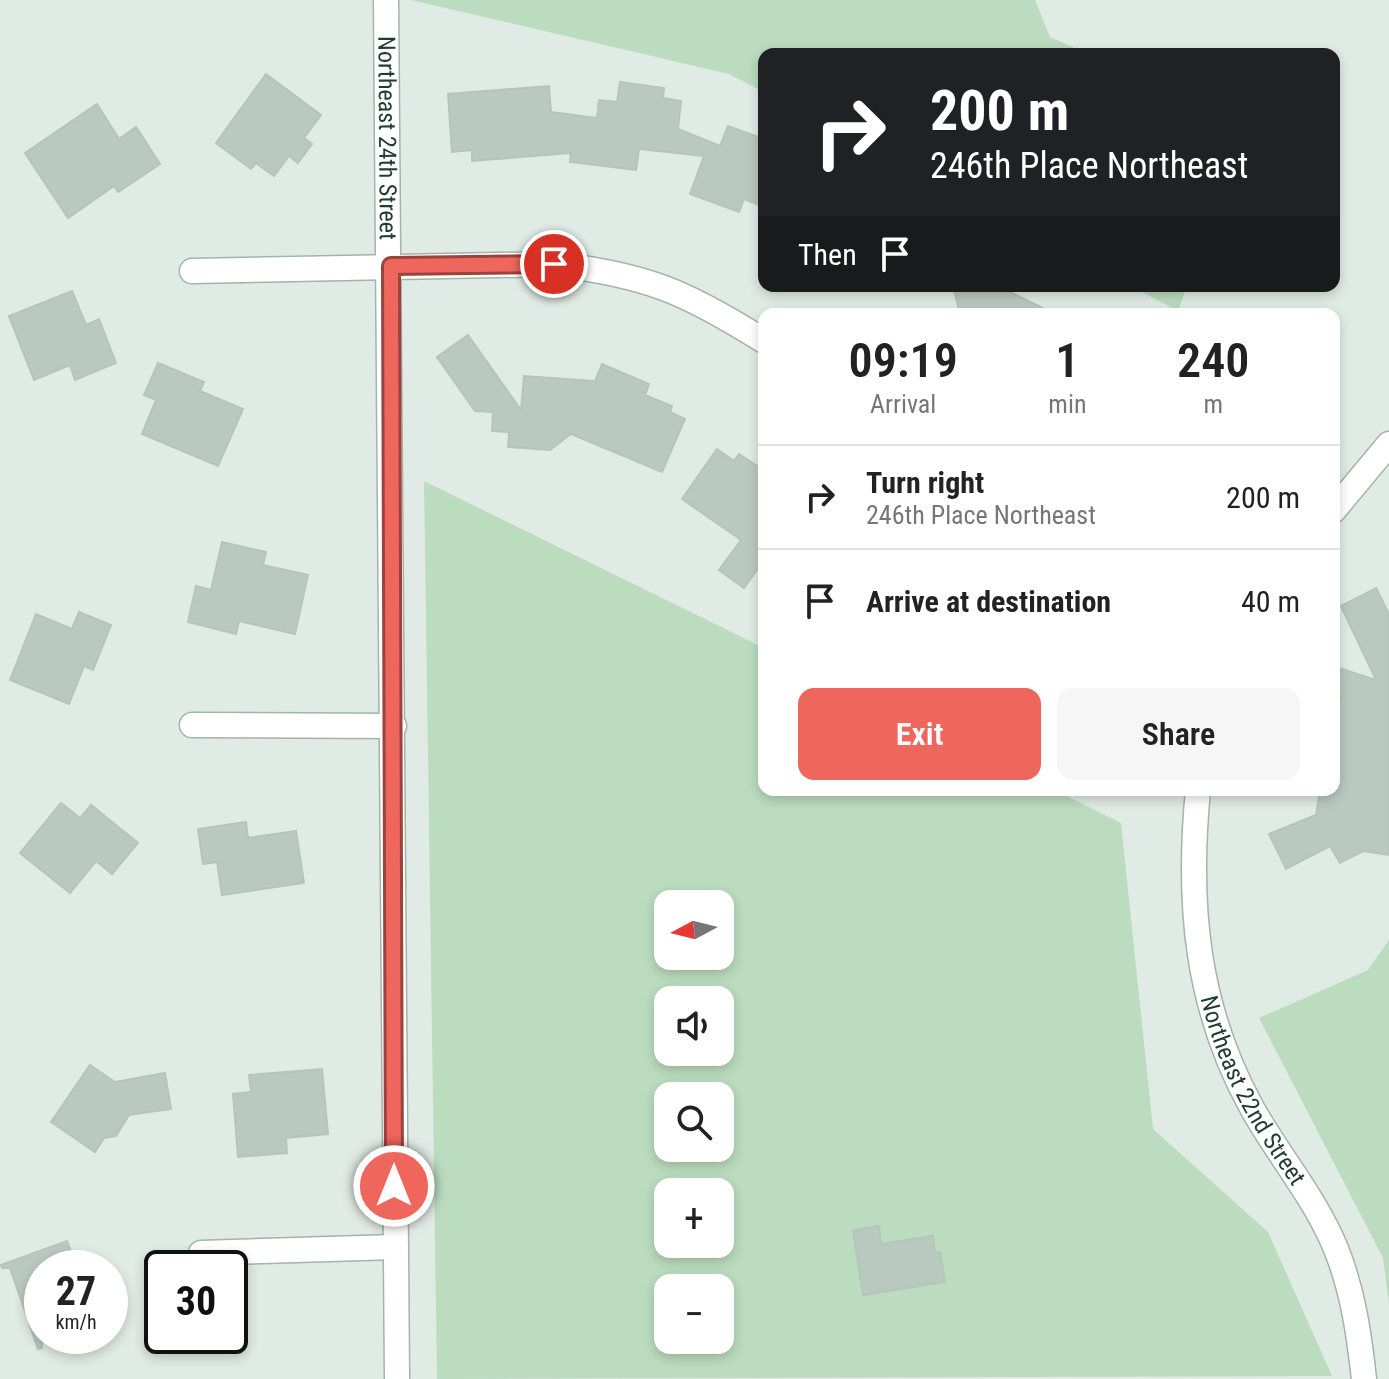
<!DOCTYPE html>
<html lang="en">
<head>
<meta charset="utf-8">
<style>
	:root { --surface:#fff; --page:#f6f6f6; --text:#222; --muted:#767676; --line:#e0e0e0; --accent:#ef665c }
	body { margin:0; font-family:"Roboto Condensed",sans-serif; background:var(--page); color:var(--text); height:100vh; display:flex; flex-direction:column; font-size:30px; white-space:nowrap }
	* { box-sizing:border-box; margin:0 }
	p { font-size:26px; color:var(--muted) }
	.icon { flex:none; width:44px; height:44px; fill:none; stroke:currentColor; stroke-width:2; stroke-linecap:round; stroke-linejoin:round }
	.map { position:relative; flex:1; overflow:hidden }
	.panel { position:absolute; left:758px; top:308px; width:582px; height:488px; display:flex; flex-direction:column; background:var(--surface); border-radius:16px; box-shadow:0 4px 12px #0003 }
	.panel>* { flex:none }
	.top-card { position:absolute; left:758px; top:48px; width:582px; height:244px; border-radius:16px; box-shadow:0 4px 12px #0003; background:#202124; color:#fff; overflow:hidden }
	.needle { width:52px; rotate:263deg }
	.fabs { position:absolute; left:654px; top:890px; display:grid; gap:16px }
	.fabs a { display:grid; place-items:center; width:80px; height:80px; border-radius:16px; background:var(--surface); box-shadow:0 4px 12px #0003; font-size:40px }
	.speed { position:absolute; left:24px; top:1250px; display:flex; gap:16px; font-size:40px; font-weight:700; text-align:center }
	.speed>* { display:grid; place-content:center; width:104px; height:104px; border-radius:50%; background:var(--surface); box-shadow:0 4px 12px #0003; line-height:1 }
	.speed small { font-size:20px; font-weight:400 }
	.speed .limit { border:4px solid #111; border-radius:12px; background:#fff; color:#111 }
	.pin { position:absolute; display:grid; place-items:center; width:68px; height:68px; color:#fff; margin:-34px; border:4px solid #fff; border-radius:50%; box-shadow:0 2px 8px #0007 }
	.me { position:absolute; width:88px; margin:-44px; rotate:0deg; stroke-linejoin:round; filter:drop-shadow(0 0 6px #0008) }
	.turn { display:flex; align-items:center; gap:28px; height:168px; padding:0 40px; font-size:36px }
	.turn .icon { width:104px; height:104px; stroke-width:2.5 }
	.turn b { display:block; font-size:56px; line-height:68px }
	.then { display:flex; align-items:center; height:76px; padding:0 40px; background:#0003; gap:16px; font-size:30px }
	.eta { display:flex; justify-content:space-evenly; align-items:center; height:136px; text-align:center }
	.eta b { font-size:48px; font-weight:600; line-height:56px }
	.cta { display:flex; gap:16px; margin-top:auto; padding:16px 40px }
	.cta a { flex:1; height:92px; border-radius:16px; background:var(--accent); color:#fff; font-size:32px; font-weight:600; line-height:92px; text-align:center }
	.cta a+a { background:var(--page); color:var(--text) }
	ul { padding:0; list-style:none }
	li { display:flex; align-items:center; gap:24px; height:104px; padding:0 40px; border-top:2px solid var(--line) }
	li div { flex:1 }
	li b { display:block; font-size:30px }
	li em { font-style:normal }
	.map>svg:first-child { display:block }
	.green { fill:#bbdcbe; fill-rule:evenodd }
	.building { fill:#bac9c0; stroke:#b4c5bb; stroke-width:2 }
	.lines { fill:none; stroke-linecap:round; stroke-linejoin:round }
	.street-casing { stroke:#a4b3ab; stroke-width:27 }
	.street { stroke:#fff; stroke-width:24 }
	.route-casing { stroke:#9b423c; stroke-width:20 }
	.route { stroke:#ef665c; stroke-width:14 }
	.labels { text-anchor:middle; stroke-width:6; stroke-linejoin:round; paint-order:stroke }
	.street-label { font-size:24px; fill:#223c30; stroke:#f2f8f4 }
</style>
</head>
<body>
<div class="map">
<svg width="1389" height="1379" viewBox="0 0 1389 1379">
	<rect width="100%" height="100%" fill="#e1ebe5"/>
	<path class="green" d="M411,0H1035L1050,37L1088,54H764V92L729,74Z
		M1131,286H1187L1178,311Z
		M424,481L764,648V790H1054L1121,823L1153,1129L1268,1232L1332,1376L437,1379ZM668,904H720V956H668ZM668,1000H720V1052H668ZM668,1096H720V1148H668ZM668,1192H720V1244H668ZM668,1288H720V1340H668Z
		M1389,940V1304L1383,1258L1259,1018L1368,970Z"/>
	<path class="building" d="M266,74L321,115L304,138L312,144L298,163L289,156L274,176L256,163L251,169L216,143Z
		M620,82L664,88L663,98L681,101L678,129L720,146L728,126L764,139V207L744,199L739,212L690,194L704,156L639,149L636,170L570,162L571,153L472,161V150L452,152L448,94L549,86L551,112L597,118L599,100L617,102Z
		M97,104L119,139L136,127L160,164L118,192L114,186L68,218L25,153Z
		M953,286H998L1055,314H960Z
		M72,291L86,325L99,319L116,363L75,380L70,365L34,380L9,316Z
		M468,335L521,410L524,376L595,381L602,364L649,384L645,395L672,406L670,412L685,419L662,472L571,434L550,450L508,447L509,432L492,431L493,412L475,411L437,357Z
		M158,363L204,382L200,391L243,409L218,466L142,434L156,400L144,395Z
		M717,449L734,461L739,454L764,471V560L744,588L719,570L741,540L682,499Z
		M222,542L266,552L263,565L308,575L295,634L239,621L236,634L188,622L196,586L211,590Z
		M1376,588L1389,614V855L1363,851L1340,863L1330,846L1286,869L1269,834L1316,815L1320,790H1334V719L1342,694L1334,692V685L1339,668L1376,680L1341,606Z
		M79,612L111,625L93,670L84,666L69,704L10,680L36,614L72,629Z
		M61,803L80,818L91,805L138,843L112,874L96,861L70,893L20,853Z
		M246,822L248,838L296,831L304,883L222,895L217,862L203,864L198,829Z
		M90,1065L115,1082L165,1073L171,1109L129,1115L116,1136L104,1138L95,1152L51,1122Z
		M322,1069L328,1134L286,1138L287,1153L238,1157L233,1094L251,1092L249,1075Z
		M879,1226L881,1244L933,1236L935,1253L940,1252L945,1282L863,1295L853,1230Z
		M67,1241L77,1268H42V1348L38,1349L10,1268H2L1,1265Z"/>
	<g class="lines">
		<g class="street-casing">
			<g id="street">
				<path id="s1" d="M386,0L397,1379"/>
				<path d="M192,271L554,264C647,275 686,292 764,341"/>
				<path d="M1334,510L1389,444"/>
				<path d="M192,725L394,726"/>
				<path id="s2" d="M1198,790C1187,903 1196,1007 1252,1108C1278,1155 1316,1199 1336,1249C1353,1291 1359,1334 1364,1379"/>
				<path d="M201,1253L395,1247"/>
			</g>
		</g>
		<use href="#street" class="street"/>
	</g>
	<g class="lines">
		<g class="route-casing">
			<path id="route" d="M394,1186L391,266L554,264"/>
		</g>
		<use href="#route" class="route"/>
	</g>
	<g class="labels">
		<g class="street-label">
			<text dy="8" stroke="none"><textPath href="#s1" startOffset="138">Northeast 24th Street</textPath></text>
			<text dy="8" stroke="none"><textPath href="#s2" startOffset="312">Northeast 22nd Street</textPath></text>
		</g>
	</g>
</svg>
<div class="fabs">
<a><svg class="needle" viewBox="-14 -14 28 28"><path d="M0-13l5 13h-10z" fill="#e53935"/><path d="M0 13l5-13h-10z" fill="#767676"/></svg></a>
<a><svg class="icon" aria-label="sound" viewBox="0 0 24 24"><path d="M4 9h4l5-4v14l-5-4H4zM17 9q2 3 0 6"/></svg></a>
<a><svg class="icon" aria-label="search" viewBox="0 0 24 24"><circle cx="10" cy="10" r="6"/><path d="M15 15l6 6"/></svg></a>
<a>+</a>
<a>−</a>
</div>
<div class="speed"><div>27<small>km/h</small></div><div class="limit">30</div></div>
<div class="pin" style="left:554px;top:264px;background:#d93025"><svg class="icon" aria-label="arrive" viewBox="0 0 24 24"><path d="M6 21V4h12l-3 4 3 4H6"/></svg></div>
<svg class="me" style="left:394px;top:1186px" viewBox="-20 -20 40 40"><circle r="17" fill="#ef665c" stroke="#fff" stroke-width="3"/><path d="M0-11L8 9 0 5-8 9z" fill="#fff"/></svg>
<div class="top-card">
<div class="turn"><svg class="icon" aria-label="right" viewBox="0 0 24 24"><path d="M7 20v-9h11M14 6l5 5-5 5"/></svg><div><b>200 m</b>246th Place Northeast</div></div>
<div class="then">Then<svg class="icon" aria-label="arrive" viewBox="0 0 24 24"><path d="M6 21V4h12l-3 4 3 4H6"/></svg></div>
</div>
<section class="panel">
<div class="eta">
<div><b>09:19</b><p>Arrival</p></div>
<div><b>1</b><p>min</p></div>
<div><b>240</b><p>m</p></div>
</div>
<ul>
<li><svg class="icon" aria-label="right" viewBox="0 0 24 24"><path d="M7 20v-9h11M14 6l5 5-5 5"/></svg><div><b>Turn right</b><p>246th Place Northeast</p></div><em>200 m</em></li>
<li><svg class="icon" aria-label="arrive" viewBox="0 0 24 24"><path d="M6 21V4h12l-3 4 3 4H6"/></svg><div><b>Arrive at destination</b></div><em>40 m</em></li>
</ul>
<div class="cta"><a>Exit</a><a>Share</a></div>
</section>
</div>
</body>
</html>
